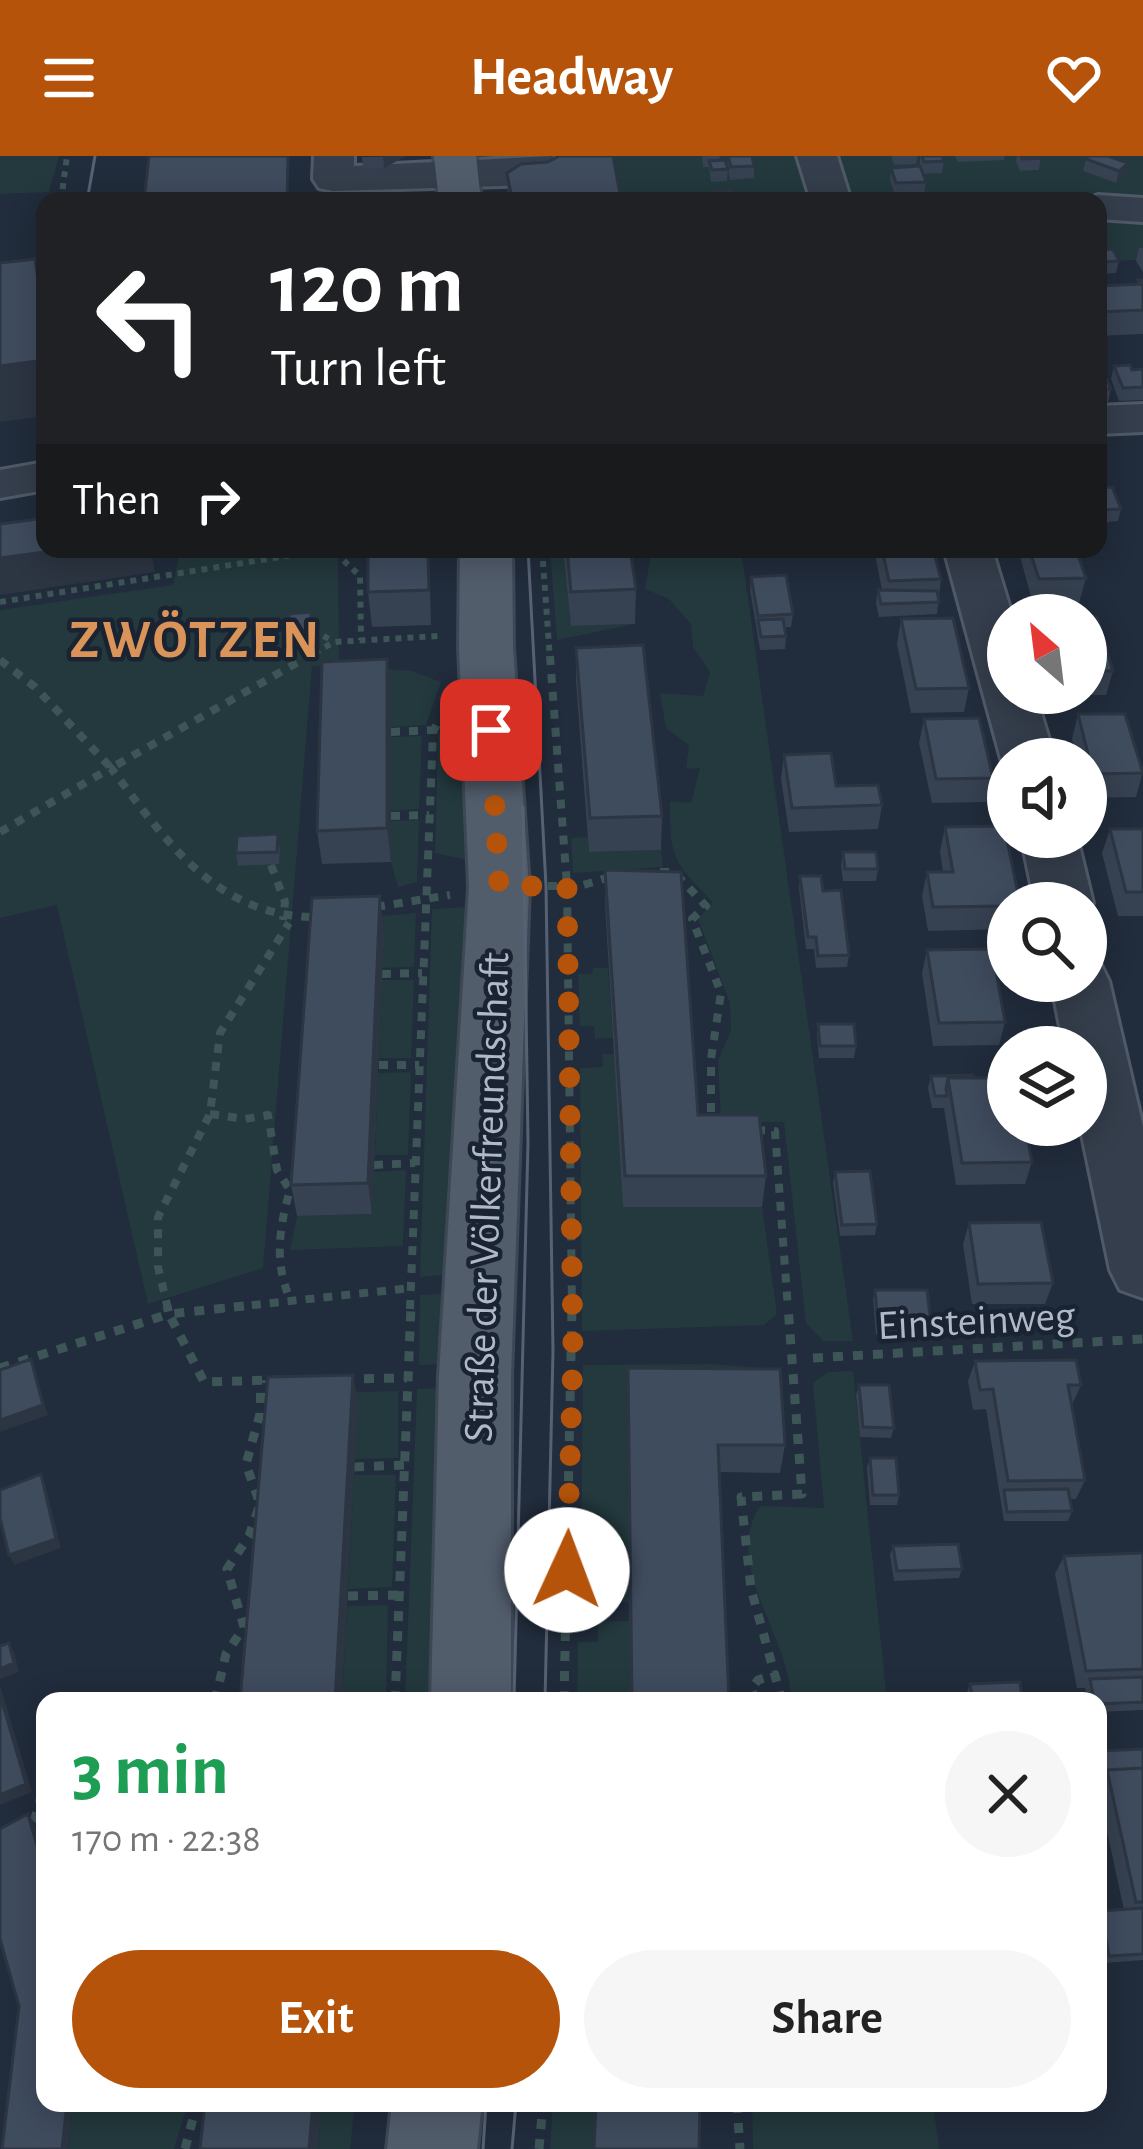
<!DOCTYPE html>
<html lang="en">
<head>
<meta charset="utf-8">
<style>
	:root { --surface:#fff; --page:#f6f6f6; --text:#222; --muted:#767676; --accent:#b45309 }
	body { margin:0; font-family:"Alegreya Sans",sans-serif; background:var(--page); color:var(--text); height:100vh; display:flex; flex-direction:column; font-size:45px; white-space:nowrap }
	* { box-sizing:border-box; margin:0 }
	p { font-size:39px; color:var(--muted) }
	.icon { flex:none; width:66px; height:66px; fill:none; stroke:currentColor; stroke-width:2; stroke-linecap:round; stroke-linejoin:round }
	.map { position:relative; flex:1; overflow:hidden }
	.side { position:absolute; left:36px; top:1536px; width:1071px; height:420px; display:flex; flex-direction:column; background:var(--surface); border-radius:24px; box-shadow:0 6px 30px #0003 }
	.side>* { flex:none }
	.banner { position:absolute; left:36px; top:36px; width:1071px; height:366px; border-radius:24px; box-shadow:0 6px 30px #0003; background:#202124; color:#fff; overflow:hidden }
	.needle { width:78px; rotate:332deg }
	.buttons { position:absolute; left:987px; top:438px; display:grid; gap:24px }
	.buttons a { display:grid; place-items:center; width:120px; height:120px; border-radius:50%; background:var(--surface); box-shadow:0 6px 30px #0003; font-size:60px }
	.pin { position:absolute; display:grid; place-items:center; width:102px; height:102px; color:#fff; margin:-51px; border-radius:24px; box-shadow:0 6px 18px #0006 }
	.me { position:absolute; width:132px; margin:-66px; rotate:2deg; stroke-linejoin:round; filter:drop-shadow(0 0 9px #0008) }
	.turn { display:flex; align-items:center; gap:42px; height:252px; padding:0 36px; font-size:54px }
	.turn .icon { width:156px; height:156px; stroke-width:2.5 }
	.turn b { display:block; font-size:84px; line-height:102px }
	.then { display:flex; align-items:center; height:114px; padding:0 36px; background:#0003; gap:24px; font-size:45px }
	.round { display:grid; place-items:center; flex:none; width:126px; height:126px; border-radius:63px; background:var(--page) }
	.headline { display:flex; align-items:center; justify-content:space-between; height:204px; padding:0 36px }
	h1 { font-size:72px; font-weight:700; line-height:90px; color:#1e9e55 }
	.button { display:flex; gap:24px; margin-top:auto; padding:24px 36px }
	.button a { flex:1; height:138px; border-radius:72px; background:var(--accent); color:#fff; font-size:48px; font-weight:700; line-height:138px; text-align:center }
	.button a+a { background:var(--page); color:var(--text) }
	header { display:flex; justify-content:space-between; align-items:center; height:156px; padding:0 36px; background:var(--accent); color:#fff; font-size:54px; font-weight:700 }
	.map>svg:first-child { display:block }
	.green { fill:#23393d }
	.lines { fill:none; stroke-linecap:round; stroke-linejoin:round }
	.minor-casing { stroke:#505967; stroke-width:6 }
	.major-casing { stroke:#3e4755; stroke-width:6 }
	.path-far2 { stroke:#3d5557; stroke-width:6; stroke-dasharray:6 6; stroke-linecap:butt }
	.path-far1 { stroke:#3d5557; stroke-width:8; stroke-dasharray:9 9; stroke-linecap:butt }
	.path { stroke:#3d5557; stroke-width:9; stroke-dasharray:10 10; stroke-linecap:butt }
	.minor { fill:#353e4c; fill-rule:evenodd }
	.major { fill:#525d6c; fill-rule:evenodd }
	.tram { stroke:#566273; stroke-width:3 }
	.wall { fill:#364151 }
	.shaded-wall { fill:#2c3542 }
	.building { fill:#3f4c5e; stroke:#2c3542; stroke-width:3 }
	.route { stroke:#b45309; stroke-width:21; stroke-dasharray:0 37.8 }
	.labels { text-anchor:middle; stroke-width:9; stroke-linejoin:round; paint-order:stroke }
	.street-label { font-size:42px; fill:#b0b9c8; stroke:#1a2331 }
	.district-label { font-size:54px; font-weight:bold; letter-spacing:3px; fill:#da9358; stroke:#1a2331 }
</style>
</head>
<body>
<header><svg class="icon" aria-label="menu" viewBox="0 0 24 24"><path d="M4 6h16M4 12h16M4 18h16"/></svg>Headway<svg class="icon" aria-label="heart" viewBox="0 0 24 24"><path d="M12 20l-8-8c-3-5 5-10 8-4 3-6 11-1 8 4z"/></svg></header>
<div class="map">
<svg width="1143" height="1993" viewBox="0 0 1143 1993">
	<rect width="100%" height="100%" fill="#212c3c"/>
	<path class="green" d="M0,0H59L49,36L0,38Z
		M607,0H1143V104L1098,105V45H614Z
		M217,393H338L339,511L312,510L263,1112L148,1148L57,749L0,762V454L173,429L180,396Z
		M550,393H563L572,470L635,468L557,484Z
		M652,393H741L853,1185H823L806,1167L784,966L721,967L718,904L731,874L730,847L698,763L713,746C673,705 670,704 670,645L691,647L700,612L686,613L689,589L666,572L660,537L703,540L710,516L693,491L691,468L669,443L645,433Z
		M360,511L412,515L441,526L426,569L391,571L321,558L322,515Z
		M468,534L472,705L435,697L438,580L458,535Z
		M422,580L419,653L391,655V581Z
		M419,664L417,726L398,731L391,706V665Z
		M588,681L589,696L661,694L663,711L573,717L571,682Z
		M469,751L453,1118L420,1121L432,753Z
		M416,757L414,811L383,812L318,766Z
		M593,812H608L613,882L595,883L594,870H580L578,818H592Z
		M382,824H414L411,902H379Z
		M602,898H614L624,1051H762L777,1158L764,1169L582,1175L580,912L603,911Z
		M411,916L408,999H375L378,917Z
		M406,1014L403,1090L290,1094L297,1060L372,1058L374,1016Z
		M452,1137L450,1208L419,1209L420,1139Z
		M713,1208L752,1211L774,1221L627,1241L629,1446H596V1427H581L583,1209Z
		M853,1215L887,1545H791C792,1483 721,1410 760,1350L824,1352L813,1227L828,1216Z
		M446,1232L441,1545H405L417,1233Z
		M398,1235V1302L355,1303L283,1238Z
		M354,1319H396L392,1431L348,1433Z
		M388,1449L386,1545H342L347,1450Z
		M598,1465H629L630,1545H577L578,1486H598Z
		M73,1947H188L174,1993H68Z
		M322,1947H355L350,1993H318Z
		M553,1947H596L594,1993H550Z
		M752,1947H933L939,1993H753Z"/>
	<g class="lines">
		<g class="minor-casing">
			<path id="minor" d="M314,0H354V10L553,0L554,17L548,26L534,29L333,35L319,32L313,23Z
				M797,0H837L851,45H811Z
				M1098,39L1143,42V66L1098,63V45H1082Z
				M1143,248V276L1098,278V250Z
				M45,306V334L0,342V314Z
				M944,393H992L1012,459H1008V537H1035L1055,603H1008V615L1001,603Z
				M1021,681H1077L1093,747L1086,759V747H1035Z
				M1086,805L1101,809L1109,825L1143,971V1142L1120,1134L1110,1114L1080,969H1086V891H1064L1051,825H1086Z"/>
		</g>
		<g class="major-casing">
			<path id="major" d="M434,0H476L481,45H439Z
				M460,393H512L513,491L529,731L511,1220V1545H431L439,1220L469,731L459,491Z
				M392,1947H482L477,1993H387Z"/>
		</g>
		<path class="path-far2" d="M61,45L67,0
			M343,393V404L360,420L361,484
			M542,393L550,503
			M0,446L299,398L342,399
			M313,474L334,486
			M304,503L334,486L439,480"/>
		<path class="path-far1" d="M550,500L567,730L572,1153
			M0,504L35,531L111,612L309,500
			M391,576L434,574
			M391,660L429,659
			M0,676L111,612C167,686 218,763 320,761
			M271,709L285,746L283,764
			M660,716H674L706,750L692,763L721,837L711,903V967
			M548,730H580L610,721
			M376,751L450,739
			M382,818L422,817
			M379,909H419
			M210,958L245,963L268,959L277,1014L290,1034C279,1072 274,1106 290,1143
			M756,974L775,975L788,1153
			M374,1009L415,1007
			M168,1153L158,1111V1061L210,958L220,877L289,767
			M216,1153L411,1132
			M410,1153L433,577L438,565"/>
		<path class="path" d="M244,1150L169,1158L204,1226L275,1224
			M813,1202L1143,1183
			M0,1212L169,1158L167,1150
			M344,1223L407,1222
			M354,1311L405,1309
			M348,1440L399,1439
			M215,1545L226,1498L244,1471L227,1413L249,1380L260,1348L246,1308L260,1258L261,1224
			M395,1545L411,1150
			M564,1545L572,1150
			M756,1545L751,1533L758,1524L778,1518
			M782,1545L751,1433L741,1341L802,1338L788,1150
			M34,1666L45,1626
			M25,1667L34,1666L45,1677
			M737,1947L740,1993
			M185,1993L197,1947
			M539,1993L543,1947"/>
		<use href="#minor" class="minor"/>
		<use href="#major" class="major"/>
		<path class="tram" d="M87,45L95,0
			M528,393L546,730L553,1195L545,1545
			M514,1545L528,986L523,651
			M483,1993L486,1947
			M512,1993L516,1947"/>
	</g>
	<path class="wall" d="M406,0L384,12L363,13L362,1Z
		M702,0H720L719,4L727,10L728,0L754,10V22L730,24L728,14L727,25L711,26L709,11H703Z
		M891,0H918L916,8L894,9Z
		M920,0H942L944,5L942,17L923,18L926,26L924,38L895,39L890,24L891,12L920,10Z
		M955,0H1005L1004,4L958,6Z
		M1017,0H1041L1039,14L1020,15L1016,5Z
		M1086,3L1128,7L1125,20L1116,27L1083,15Z
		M507,17L621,45H508Z
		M1098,86L1101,94L1119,105L1116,117L1102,118L1098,110Z
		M1139,92H1143V116L1136,105Z
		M1138,124H1143V178L1098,180V130L1137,128Z
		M1098,206L1111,233L1108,246H1098Z
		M1114,210L1132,214L1143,213V244L1119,245L1111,223Z
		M1098,332L1121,353L1118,365L1098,367Z
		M429,393L431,469L372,471L368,436Z
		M563,393H630L636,433L635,468L571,470Z
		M851,393H933L941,423L937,458L879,461L876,447L878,434H882L874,393L852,395Z
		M1018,393H1076L1086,422L1079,447L1033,448Z
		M751,421L793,458L791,471H784L786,480L785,493L760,494L750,433Z
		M1086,461L1113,515L1106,539H1061V537H1086Z
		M901,463L969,532L964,556L911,557L897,488Z
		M312,469L313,493L291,495L289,482Z
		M576,492L662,660L661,694L589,696L576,526Z
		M387,503L391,538V706L322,708L317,675Z
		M1078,558L1143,615L1136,641L1086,642V603H1077L1072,583Z
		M924,563L993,622L987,646L932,647L919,587Z
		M784,599L836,630L882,649L878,673L789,676L781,623Z
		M945,671L1008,747V773L928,775L922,740L927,716H943L940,695Z
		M1110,673H1143V760H1118L1102,697Z
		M280,691L279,708L238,710L236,697Z
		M843,696L878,713L876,725H843L841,709Z
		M605,714L698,959L766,1020L762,1051H623L605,748Z
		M800,720L823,735L849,799L847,811L816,812L814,793H806L799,732Z
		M384,774L372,1058L297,1060L291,1029Z
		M927,794L1005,866L999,889L933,890L922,817Z
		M818,868L856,890L854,902H819L817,880Z
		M931,920L974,922L1032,1006L1025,1028L956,1029L944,952H932L928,932Z
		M835,1016L877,1068L875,1079L840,1080L833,1027Z
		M969,1067L1053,1127L1045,1148H972L963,1088Z
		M875,1134L931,1169L928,1179H876L873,1144Z
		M975,1205L1081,1229L1072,1249L1085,1324L1076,1343H1070L1072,1355L1068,1365H1004L986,1253L973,1254L968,1225Z
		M628,1212L785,1289L780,1317L719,1316L729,1545H630L627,1241Z
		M859,1229L894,1272L891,1282L860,1281L856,1239Z
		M870,1302L899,1339L897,1349H870L867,1312Z
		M893,1390L962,1413L959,1422L894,1425L890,1399Z
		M1143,1397V1554L1098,1556V1545H1088L1085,1532H1077L1055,1418L1064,1400Z
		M970,1528L1022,1544L1045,1545H968L967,1536Z
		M1143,1593V1804L1104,1807L1098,1776V1759L1101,1755L1124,1754L1098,1634V1595Z"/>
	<path class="shaded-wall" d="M383,0H406L384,12Z
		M1128,7L1125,20L1116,27L1119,15Z
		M35,103L45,145V176Z
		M45,204V260L0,266V210Z
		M67,393H151L155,416L0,439V402Z
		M387,503L391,538V706L387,672Z
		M380,740L384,774L372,1058L368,1027Z
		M31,1203L48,1259L0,1276V1264Z
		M353,1219L358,1248L342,1545H335Z
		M41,1318L45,1328L61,1392L14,1409L9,1399Z
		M9,1487L14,1496L19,1516L0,1523V1513Z
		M0,1529L32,1636L0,1649Z
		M28,1658L34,1666L45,1706V1718Z
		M67,1947H73L68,1993H62Z
		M313,1947H322L318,1993H309Z"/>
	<path class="building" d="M149,0H288L287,45H144Z
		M559,0H613L621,44L516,45L512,43L507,17L521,8L548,6Z
		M728,0H752L754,10L731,11Z
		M922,0H942L944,5L924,6Z
		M1021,0H1041L1042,2L1022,3Z
		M1089,0H1108L1128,7L1119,15L1086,3Z
		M725,4L728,13L712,14L709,5Z
		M920,10L926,26L896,27L891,12Z
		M732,34L734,44H718L715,35Z
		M761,40L762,45H738L737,41Z
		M1113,93L1119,105L1104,106L1099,94Z
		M35,103L45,172V204L0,210V107Z
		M1138,124H1143V154L1098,156V130L1140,128Z
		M1098,206H1099L1111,233H1098Z
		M1130,209L1132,214L1143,213V231L1123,232L1114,210Z
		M1112,331L1121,353L1098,354V332Z
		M45,362V393H67L0,402V368Z
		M368,393H428L429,434L368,436Z
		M567,393H630L636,433L571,436Z
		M882,393H933L941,423L889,425Z
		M1029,393H1076L1086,422L1039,423Z
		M786,419L793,458L758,460L751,421Z
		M878,434L937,435L939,446L881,448Z
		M311,456V481L289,482V458Z
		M1086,461H1097L1113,515H1086Z
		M953,462L969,532L916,533L901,463Z
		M783,463L786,480L761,481L758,464Z
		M643,489L662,660L590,662L576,492Z
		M387,503V672L317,675L322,506Z
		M1078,558H1125L1143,617L1093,618Z
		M979,562L993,622L936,623L924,563Z
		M831,597L836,630L878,629L882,649L792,652L784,599Z
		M1004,670L1020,747H1008V750L933,751L927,716H953L945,671Z
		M1110,673H1143V736H1126Z
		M278,678L277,696L236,697L237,680Z
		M843,696H876L878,713H845Z
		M605,714L681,716L698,959H759L766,1020H625Z
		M800,720H821L823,735L841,734L849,799L818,800L816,781H808Z
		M380,740L368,1027L291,1029L312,742Z
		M992,793L1005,866L939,867L927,794Z
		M818,868H854L856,890H820Z
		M973,919L974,922H948L946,933L947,940H935L931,920Z
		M948,922H1008V969H1025L1032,1006L962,1007Z
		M870,1015L877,1068L842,1069L835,1016Z
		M1041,1066L1053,1127L978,1128L969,1067Z
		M875,1134H927L931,1169H878Z
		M31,1203L43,1249L0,1264V1214Z
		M1076,1204L1081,1229H1068L1085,1324L1008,1325L993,1233L980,1234L975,1205Z
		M628,1212L780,1213L785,1289H718L729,1545H632Z
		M353,1219L335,1545H240L268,1221Z
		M859,1229H889L894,1272L863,1271Z
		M870,1302H896L899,1339H873Z
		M41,1318L56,1383L9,1399L0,1362V1334Z
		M1068,1333L1072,1355L1007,1356L1004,1334Z
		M958,1388L962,1413L897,1415L893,1390Z
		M1143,1397V1513L1086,1515L1064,1400Z
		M9,1487L14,1507L0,1513V1490Z
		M1143,1521V1546L1098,1548V1545H1094L1090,1523Z
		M1020,1526L1022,1544L1045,1543V1545H973L970,1528Z
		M0,1539L26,1628L0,1639Z
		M1143,1593V1612L1107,1614L1102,1621L1100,1622L1098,1595Z
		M1143,1612V1746H1136L1107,1614Z
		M28,1658L45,1718V1947H67L62,1993H2L19,1850L0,1783V1673Z
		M1143,1752V1798L1109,1800L1101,1755Z
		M205,1947H313L309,1993H200Z
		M596,1947H700L699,1993H594Z"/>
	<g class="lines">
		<path class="route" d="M491,574L499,730H567L573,1195L567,1414"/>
	</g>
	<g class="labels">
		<g class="street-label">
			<text transform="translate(485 1041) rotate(-88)" y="15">Straße der Völkerfreundschaft</text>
			<text transform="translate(976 1163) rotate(-3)" y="15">Einsteinweg</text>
		</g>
		<g class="district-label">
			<text x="196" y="501">ZWÖTZEN</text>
		</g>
	</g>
</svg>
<div class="buttons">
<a><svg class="needle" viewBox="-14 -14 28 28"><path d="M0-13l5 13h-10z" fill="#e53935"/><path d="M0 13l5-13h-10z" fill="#767676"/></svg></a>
<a><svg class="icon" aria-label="sound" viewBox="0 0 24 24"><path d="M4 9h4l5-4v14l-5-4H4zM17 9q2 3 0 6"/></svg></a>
<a><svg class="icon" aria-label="search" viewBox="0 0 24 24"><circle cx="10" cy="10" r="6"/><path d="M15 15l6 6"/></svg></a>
<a><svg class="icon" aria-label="layers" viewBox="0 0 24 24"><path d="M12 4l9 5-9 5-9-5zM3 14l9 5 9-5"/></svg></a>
</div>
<div class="pin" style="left:491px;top:574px;background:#d93025"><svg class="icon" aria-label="arrive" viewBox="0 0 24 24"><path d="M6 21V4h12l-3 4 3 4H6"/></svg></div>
<svg class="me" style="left:567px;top:1414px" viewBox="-20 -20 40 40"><circle r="19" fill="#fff"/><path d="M0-13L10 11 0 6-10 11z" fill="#b45309"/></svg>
<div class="banner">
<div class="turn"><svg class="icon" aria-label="left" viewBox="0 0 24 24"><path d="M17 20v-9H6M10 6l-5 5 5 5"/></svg><div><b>120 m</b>Turn left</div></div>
<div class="then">Then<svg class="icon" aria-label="right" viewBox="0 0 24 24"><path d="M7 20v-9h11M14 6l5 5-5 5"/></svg></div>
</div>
<section class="side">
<div class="headline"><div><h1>3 min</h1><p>170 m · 22:38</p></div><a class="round"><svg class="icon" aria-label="close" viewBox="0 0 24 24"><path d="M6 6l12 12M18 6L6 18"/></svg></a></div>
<div class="button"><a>Exit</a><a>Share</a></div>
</section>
</div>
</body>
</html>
